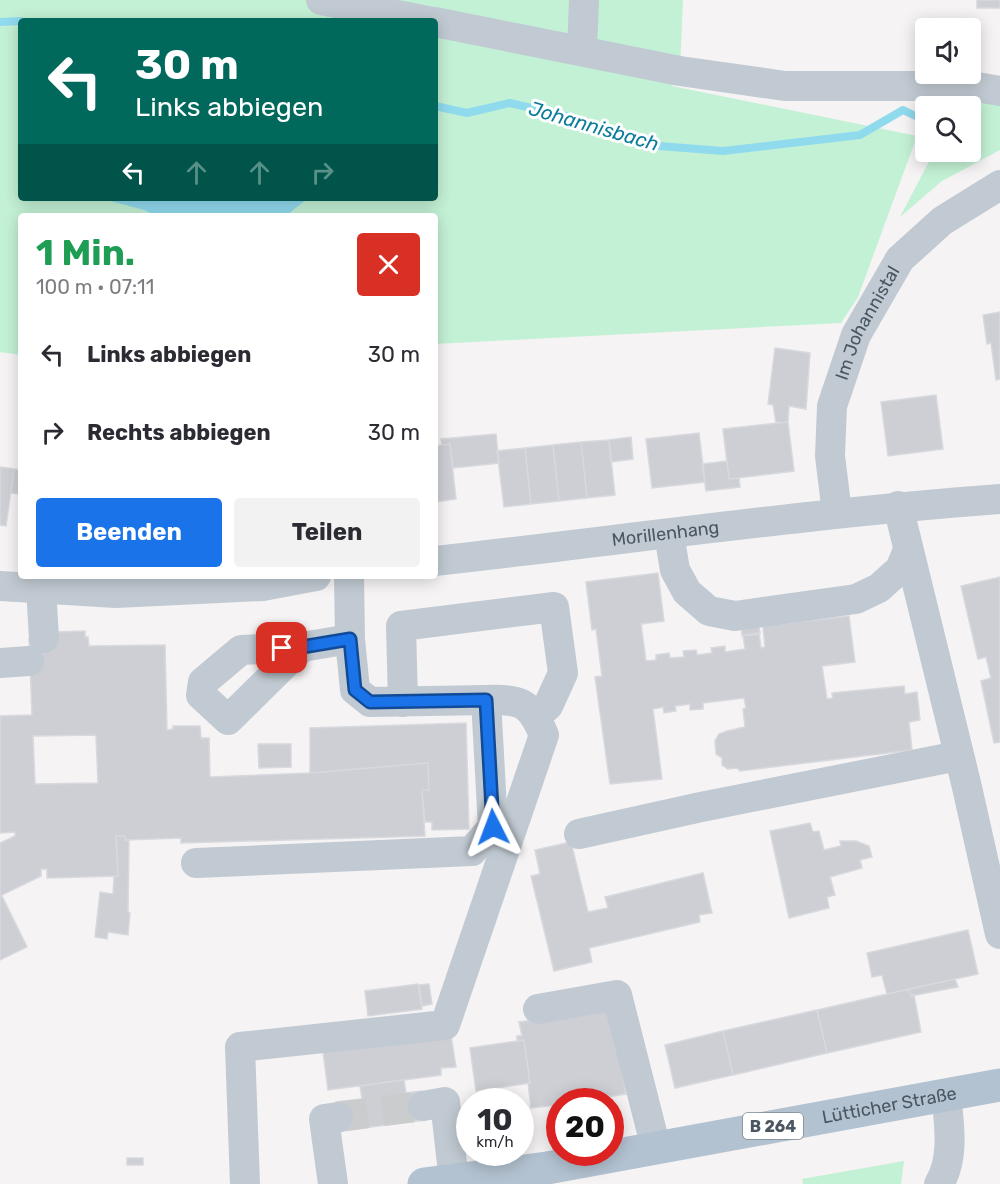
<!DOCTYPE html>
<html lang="de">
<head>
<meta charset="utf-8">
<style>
	:root { --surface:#fff; --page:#f2f2f3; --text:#2b2b33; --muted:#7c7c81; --accent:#1a73e8 }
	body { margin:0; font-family:Rubik,sans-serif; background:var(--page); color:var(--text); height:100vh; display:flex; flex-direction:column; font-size:22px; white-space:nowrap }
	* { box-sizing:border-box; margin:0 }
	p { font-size:20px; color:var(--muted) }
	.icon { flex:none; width:33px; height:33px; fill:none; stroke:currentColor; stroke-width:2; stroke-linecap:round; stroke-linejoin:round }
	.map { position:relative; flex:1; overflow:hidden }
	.side { position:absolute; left:18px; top:213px; width:420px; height:366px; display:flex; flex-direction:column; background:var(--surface); border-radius:6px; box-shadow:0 3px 15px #0003 }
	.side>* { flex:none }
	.top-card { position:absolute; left:18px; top:18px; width:420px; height:183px; border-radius:6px; box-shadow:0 3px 15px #0003; background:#00695c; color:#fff; overflow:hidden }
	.controls { position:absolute; left:915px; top:18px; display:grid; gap:12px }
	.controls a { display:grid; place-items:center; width:66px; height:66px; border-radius:6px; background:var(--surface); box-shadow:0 3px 15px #0003; font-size:30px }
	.speed { position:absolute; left:456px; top:1088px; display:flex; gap:12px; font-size:30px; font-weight:700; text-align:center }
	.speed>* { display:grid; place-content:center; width:78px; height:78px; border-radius:50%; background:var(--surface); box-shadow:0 3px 15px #0003; line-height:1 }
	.speed small { font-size:15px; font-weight:400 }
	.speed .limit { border:9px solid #d22; background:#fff; color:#111 }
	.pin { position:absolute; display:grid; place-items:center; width:51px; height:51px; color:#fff; margin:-26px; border-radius:12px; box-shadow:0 3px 9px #0006 }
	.me { position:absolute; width:66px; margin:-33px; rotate:357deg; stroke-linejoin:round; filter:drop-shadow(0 0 4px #0008) }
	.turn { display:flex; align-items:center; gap:21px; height:126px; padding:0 18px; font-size:27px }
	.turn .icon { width:78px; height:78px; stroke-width:2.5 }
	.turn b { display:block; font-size:42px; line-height:51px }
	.lanes { display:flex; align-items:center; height:57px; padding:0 18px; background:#0003; justify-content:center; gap:30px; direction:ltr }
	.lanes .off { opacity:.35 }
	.round { display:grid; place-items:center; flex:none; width:63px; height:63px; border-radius:6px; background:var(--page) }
	.summary { display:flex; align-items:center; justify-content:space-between; height:102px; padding:0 18px }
	h1 { font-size:36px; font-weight:700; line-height:45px; color:#1e9e55 }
	.primary-button { display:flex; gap:12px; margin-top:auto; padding:12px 18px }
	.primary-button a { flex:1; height:69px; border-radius:6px; background:var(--accent); color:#fff; font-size:24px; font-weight:700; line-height:69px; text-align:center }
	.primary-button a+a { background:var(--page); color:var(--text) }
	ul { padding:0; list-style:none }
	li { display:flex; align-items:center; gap:18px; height:78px; padding:0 18px }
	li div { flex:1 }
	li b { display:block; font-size:22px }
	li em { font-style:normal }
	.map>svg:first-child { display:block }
	.green { fill:#c3f1d5; fill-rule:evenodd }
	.water { fill:#90daee }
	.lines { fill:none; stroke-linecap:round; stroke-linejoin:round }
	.stream { stroke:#90daee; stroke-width:8 }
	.building { fill:#cdcfd5; stroke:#d7d9de; stroke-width:1.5; fill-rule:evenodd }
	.minor-tunnel { stroke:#caccce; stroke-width:30; stroke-dasharray:30 15; stroke-linecap:butt }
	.minor { stroke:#c1cad2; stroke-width:30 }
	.major { stroke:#b3c2d1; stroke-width:33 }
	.route-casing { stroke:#114b97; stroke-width:15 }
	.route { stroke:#1a73e8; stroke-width:10 }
	.labels { text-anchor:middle; stroke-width:6; stroke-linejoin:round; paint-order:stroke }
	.shield { fill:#fff; stroke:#808990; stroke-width:1.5 }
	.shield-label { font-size:16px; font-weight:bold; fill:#4a5661 }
	.street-label { font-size:18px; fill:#4a5661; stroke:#fff }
	.water-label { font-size:20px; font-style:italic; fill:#0c7c9b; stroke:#fff }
</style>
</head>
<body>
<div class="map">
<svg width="1000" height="1184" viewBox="0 0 1000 1184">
	<rect width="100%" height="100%" fill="#f5f3f3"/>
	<path class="green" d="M0,0H683L680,71L672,86L917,136L858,297L841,323L435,344V216H21V355L0,352ZM21,21H435V198H21Z
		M971,81H1000V150L942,181L900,217L934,152H970V106H957Z
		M904,1161L901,1184H803L802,1179Z"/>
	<path class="water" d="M99,198H308L286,216H158L144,210Z"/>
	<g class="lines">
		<path class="stream" d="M0,22L21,21
			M435,106L467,113L510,103L570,117L647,145L723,151L860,135L903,110L926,121"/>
	</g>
	<path class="building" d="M977,0H1000V8H977Z
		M1000,312V379L996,380L991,343L987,344L983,315Z
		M775,348L810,353L806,409L789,406L788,422L776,423L773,405L768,404Z
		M936,395L943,449L888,456L881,402Z
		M788,422L794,471L729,479L723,429Z
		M699,433L705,482L652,488L646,439Z
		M496,434L499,463L453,468L450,444L442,445L441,439Z
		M631,437L633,459L611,462L609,440Z
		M609,440L615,495L587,498L581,442Z
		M581,442L587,498L559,501L553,445Z
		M450,444L456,499L435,502V446Z
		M553,445L559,501L531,504L525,448Z
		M525,448L531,504L504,507L497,451Z
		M727,461L729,479L739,478L740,487L706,491L702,464Z
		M0,467L14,469L6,526L0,525Z
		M14,469L21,470V494L11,493Z
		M658,573L664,621L641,624L646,661L656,660V655L669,653L670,658L684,657L683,651L696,650L697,655L712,653L711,648L725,646V652L745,649L743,635L759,633L761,648L765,647L763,626L849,616L855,662L822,666L827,699L833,698L832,693L904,686L905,694L917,692L920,720L909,722L912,750L740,771L737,768L728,769L722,765V758L716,754L715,741L719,734L727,731L745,727L743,709L746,708L744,698L703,703V709L690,710V704L675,706L676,711L664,713L663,707L653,709L662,779L610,784L595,677L602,676L596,629L592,630L586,582Z
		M1000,577V742L994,743L981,681L991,678L986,657L978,659L961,586Z
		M758,619L760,634L742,636L741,621Z
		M85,631V637H88L89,646L165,645L167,730L173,729V726H200L201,738H209L210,777L310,773L428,763L429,790H422L425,836L181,843V838L125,840V836H116L118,876L47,878V869H41V876L0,896V843L15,836V832L0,833V716L32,715L29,638H57V632ZM96,735L98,783L35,784L33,736Z
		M466,723L469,829L432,830V822H425L422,790H429L428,763L310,773V728Z
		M258,744H291V767L259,768Z
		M810,823L813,832L819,831L824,850L841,846L840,841H856L869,846L872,857L860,860L862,868L830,877L835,895L827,897L829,908L789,918L770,831Z
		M116,836H125V840H129L128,912L130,913L128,935L108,932L107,939L95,937L100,892L113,894L114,876H118Z
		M571,842L588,912L608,908L605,897L703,873L712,913L699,915L700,922L589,948L592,962L554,971L531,876L540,874L535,850Z
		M0,896H2L27,947L0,960Z
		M968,930L978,974L887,994L882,975L872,977L867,953Z
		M955,979L958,987L911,996L909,989Z
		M418,984L422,1009L368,1016L365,991Z
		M429,984L432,1004L422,1006L419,985Z
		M909,989L911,996L914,995L921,1032L827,1053L817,1010Z
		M610,1010L626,1094L585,1100L560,1101L557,1105L531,1108L528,1083H530L524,1040H517V1036H522L519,1022Z
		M817,1010L827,1053L733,1075L723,1031Z
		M723,1031L733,1075L675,1088L665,1045Z
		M451,1035L456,1067L441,1068V1075L328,1090L323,1052Z
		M524,1040L530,1083L476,1091L470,1048Z
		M404,1080L406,1093L421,1091L425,1120L340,1131L336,1102L362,1099L360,1086Z
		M127,1158H143V1165H127Z"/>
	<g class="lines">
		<path class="minor-tunnel" d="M338,1117L423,1106"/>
		<g class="minor">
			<path d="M321,0L428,21"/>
			<path d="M435,22L680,71L785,86H971L1000,91"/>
			<path d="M582,51L584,0"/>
			<path d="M898,506L966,783L1000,934"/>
			<path id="s1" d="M837,513L830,456L832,406L856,335L900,259L942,221L1000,185"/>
			<path d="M669,534L675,570L687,592L709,611L735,616L856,599L879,588L900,569L908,550"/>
			<path id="s2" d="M435,561C623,540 811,513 1000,499"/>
			<path d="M0,586L116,593L263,586L316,576"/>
			<path d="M41,588L44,638"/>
			<path d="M302,647L241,650L203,682L201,695L228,720L302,647L350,639"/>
			<path d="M0,663L29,661"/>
			<path d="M403,702L401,626L554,607L563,673L548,706L536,715"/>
			<path d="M579,834L701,807L958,756"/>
			<path d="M196,863L472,851L493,827L486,700L370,702L355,690L350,639L349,576"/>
			<path d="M538,1009L617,995L656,1148"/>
			<path d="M423,1106L445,1102L454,1181"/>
			<path d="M245,1184L240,1047L445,1025L544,735C530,702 521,699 486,700"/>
			<path d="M333,1184L324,1119L338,1117"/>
			<path d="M939,1184C955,1158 949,1123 946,1094"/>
		</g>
		<path class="major" id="s3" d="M424,1184L547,1168L1000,1085"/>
	</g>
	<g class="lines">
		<g class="route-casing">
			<path id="route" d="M282,648L302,647L350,639L355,690L370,702L486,700L493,827"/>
		</g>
		<use href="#route" class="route"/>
	</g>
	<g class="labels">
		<rect class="shield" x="743" y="1113" width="60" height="26" rx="4.5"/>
		<g class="shield-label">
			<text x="773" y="1132">B 264</text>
		</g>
		<g class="street-label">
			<text dy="6" stroke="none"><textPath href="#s1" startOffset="198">Im Johannistal</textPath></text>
			<text dy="6" stroke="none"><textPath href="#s2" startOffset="232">Morillenhang</textPath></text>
			<text dy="6" stroke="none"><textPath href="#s3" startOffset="472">Lütticher Straße</textPath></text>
		</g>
		<g class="water-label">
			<text transform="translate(594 126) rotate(16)" y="7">Johannisbach</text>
		</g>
	</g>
</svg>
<div class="controls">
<a><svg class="icon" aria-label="sound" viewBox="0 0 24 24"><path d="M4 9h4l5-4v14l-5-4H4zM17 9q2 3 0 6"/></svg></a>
<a><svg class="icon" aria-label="search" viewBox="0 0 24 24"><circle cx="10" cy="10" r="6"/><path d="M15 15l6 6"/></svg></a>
</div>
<div class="speed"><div>10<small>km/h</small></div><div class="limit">20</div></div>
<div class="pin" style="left:282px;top:648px;background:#d93025"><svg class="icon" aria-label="arrive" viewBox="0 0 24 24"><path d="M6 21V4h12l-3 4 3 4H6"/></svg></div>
<svg class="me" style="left:493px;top:827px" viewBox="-20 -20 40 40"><path d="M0-17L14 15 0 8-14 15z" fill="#1a73e8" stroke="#fff" stroke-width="4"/></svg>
<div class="top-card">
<div class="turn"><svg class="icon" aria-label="left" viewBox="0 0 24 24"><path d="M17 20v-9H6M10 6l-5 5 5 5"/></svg><div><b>30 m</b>Links abbiegen</div></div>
<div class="lanes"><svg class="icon" aria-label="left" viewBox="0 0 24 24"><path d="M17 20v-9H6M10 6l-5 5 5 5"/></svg><svg class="icon off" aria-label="ahead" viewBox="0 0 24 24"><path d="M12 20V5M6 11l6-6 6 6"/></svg><svg class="icon off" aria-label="ahead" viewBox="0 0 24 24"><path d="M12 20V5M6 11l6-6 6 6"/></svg><svg class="icon off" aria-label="right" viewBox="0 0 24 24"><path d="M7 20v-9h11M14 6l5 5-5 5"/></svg></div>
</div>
<section class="side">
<div class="summary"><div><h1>1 Min.</h1><p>100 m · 07:11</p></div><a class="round" style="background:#d93025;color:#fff"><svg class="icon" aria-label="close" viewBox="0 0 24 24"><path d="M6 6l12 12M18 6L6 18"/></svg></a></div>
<ul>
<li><svg class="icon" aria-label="left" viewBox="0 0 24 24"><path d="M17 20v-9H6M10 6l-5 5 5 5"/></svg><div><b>Links abbiegen</b></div><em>30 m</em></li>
<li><svg class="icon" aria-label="right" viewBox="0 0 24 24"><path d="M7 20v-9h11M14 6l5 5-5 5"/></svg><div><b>Rechts abbiegen</b></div><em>30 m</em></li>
</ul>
<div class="primary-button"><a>Beenden</a><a>Teilen</a></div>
</section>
</div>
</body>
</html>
